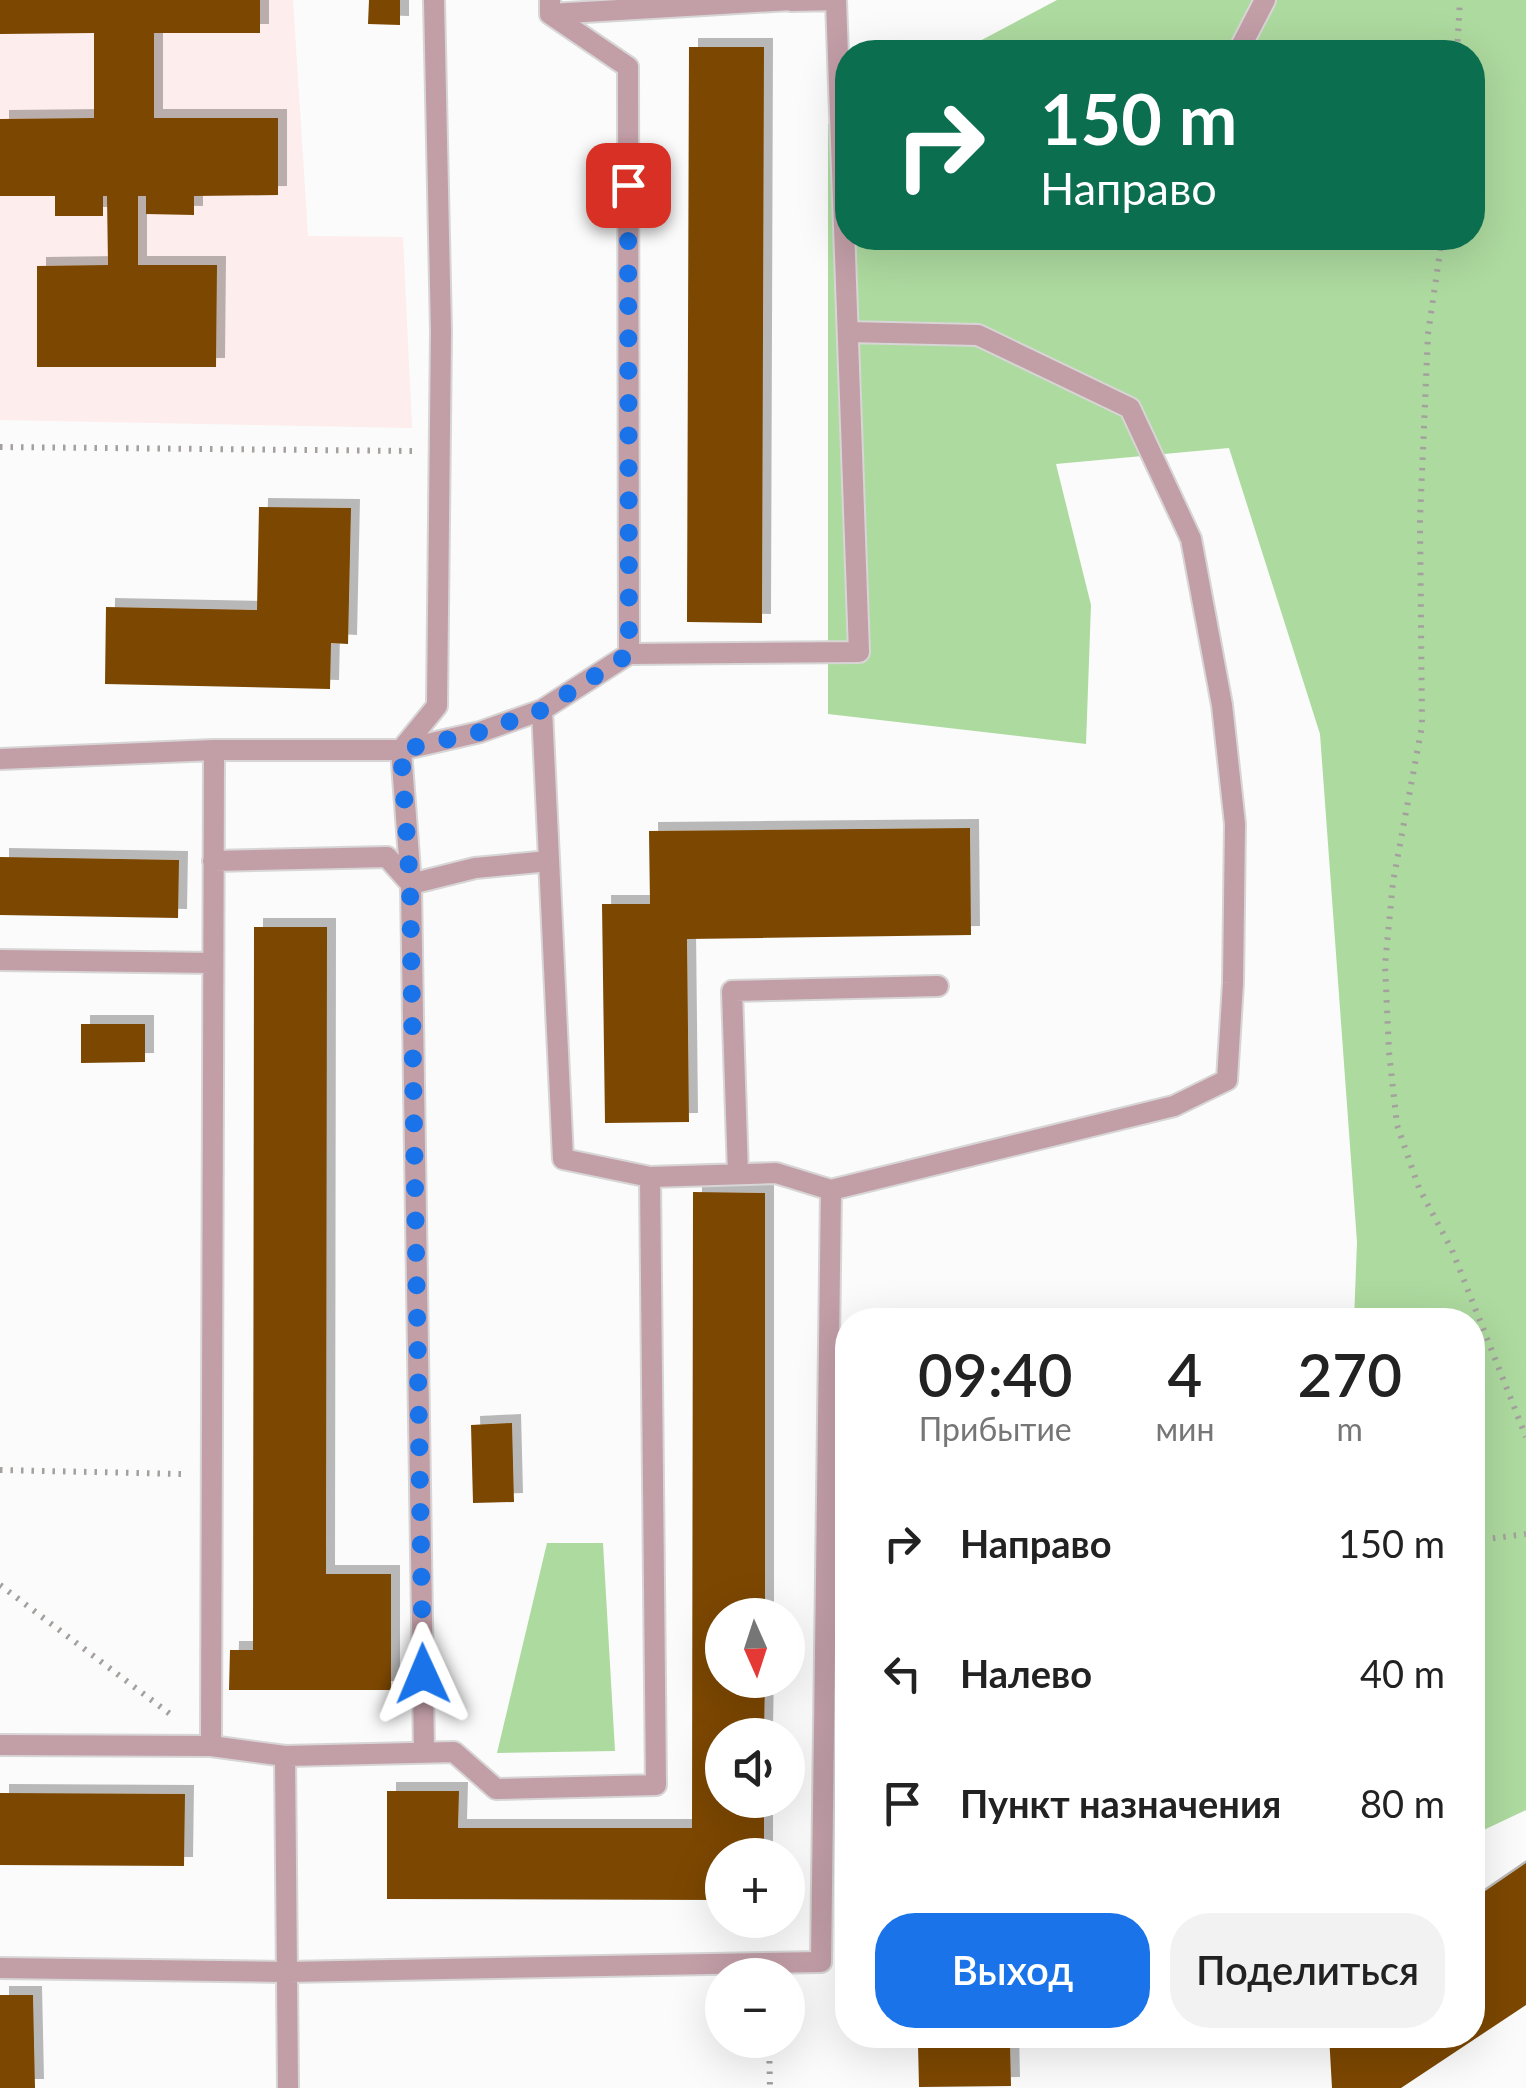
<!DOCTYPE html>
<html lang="ru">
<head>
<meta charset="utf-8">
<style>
	:root { --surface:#fff; --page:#f2f2f2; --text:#222; --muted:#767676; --accent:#1a73e8 }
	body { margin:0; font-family:Lato,sans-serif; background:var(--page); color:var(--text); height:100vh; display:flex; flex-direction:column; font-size:38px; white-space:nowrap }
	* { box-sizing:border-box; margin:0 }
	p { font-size:32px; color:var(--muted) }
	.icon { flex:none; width:55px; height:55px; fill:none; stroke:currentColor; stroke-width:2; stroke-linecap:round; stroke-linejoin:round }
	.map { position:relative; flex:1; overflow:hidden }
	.drawer { position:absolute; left:835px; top:1308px; width:650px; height:740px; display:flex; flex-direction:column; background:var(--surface); border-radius:40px; box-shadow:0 10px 40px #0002 }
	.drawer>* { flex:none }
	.banner { position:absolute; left:835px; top:40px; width:650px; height:210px; border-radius:40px; box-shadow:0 10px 40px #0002; background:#0b6e4f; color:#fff; overflow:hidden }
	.needle { width:65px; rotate:177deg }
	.controls { position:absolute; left:705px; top:1598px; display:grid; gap:20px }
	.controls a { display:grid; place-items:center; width:100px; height:100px; border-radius:50%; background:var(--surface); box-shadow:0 10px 40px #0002; font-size:50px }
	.pin { position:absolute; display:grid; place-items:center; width:85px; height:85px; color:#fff; margin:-42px; border-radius:20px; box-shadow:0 5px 15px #0006 }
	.me { position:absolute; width:110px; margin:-55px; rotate:359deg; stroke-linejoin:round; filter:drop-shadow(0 0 8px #0008) }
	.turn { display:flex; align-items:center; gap:35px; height:210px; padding:0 40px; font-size:45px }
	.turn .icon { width:130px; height:130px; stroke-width:2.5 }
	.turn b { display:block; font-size:70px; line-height:85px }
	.eta { display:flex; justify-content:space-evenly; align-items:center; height:170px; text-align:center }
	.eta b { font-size:60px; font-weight:600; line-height:70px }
	.action { display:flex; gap:20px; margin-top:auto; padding:20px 40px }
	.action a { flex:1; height:115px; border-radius:40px; background:var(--accent); color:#fff; font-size:40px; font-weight:600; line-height:115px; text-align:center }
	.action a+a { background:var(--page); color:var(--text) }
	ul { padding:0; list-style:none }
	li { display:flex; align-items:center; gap:30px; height:130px; padding:0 40px }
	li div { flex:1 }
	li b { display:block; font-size:38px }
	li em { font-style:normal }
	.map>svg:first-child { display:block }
	.education { fill:#fdedec }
	.green { fill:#adda9f }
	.building { fill:#7b4705; filter:url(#shadow) }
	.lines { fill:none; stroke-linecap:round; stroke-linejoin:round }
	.service-casing { stroke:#d7d5d5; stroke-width:24 }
	.path { stroke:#a4a09e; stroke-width:6; stroke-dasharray:2.5 8; stroke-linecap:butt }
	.service { stroke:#c29ea7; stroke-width:20 }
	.route { stroke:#1a73e8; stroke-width:18; stroke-dasharray:0 32.4 }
</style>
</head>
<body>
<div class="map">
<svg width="1526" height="2088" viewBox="0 0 1526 2088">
	<defs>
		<filter id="shadow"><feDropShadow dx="9" dy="-9" stdDeviation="0" flood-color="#0004"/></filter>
	</defs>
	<rect width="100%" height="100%" fill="#fbfbfb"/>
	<path class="education" d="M0,0H293L308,236L403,237L412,428L0,420Z"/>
	<path class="green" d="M1057,0H1526V1810L1473,1835L1472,1320H1354L1357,1242L1320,734L1229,448L1056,464L1091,605L1086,744L828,714V124L847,113L848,238H1472V52H959Z
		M547,1543H603L615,1751L497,1753Z"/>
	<path class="building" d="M0,0H260V33H154V118H278V195L194,196V215L146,214V196H138V265H217L216,367H37V266L108,265L107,196H103V216H55V196H0V119L94,118V33L0,34Z
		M369,0H400V25L368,24Z
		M689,47H764L762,623L687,622Z
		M259,507L351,508L348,644L331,643L330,689L105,684L106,607L257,610Z
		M970,828L971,935L687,939L689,1122L605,1123L602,904H650L649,831Z
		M0,857L179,860L178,918L0,915Z
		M254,927H327L326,1574H391V1690H229L230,1650H253Z
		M81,1024H145V1062L81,1063Z
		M693,1192L765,1193V1615H722V1680H765L764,1735H722V1800H764V1855H722V1900L387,1899V1791H459L458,1828H692Z
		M512,1423L514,1502L473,1503L471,1425Z
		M0,1793L185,1794L184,1866L0,1865Z
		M1526,1863V2005L1401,2088H1332L1329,2035H1472V1900Z
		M0,1995H33L35,2088H0Z
		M887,2035H1020V2043H1010L1011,2086L919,2087L918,2044L887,2045Z"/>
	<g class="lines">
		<g class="service-casing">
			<path id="service" d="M550,14L791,0
				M1238,52L1265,0
				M629,654L859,652L836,0L791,1
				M542,710L480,732L401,750L411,884L475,868L549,861
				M214,750H401L437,706L441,331L434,0
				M0,759L214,750L211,1746L0,1745
				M213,861L387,857L411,884L424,1752
				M0,960L213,963
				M738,1174L732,991L938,986
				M831,1190L1174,1106L1227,1080L1233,983L1235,824L1222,705L1191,539L1130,408L978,335L848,332
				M827,1482L848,1483
				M211,1746L285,1756L454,1752L496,1789L656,1785L650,1177L563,1159L542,710L629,654L628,67L550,14V0
				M285,1756L288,2088
				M0,1968L287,1972L821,1962L831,1190L776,1173L650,1177"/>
		</g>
		<path class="path" d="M1457,52L1460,0
			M1442,238L1428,334L1420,519L1422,726L1393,882L1385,965L1389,1052L1397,1125L1419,1188L1452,1250L1526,1437
			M0,447L414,451
			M0,1470L184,1474
			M1472,1541L1526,1534
			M0,1585L170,1714
			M769,2040L770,2088"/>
		<use href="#service" class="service"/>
	</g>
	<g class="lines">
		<path class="route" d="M423,1674L410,884L401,750L480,732L542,710L629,654L628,185"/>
	</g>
</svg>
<div class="controls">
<a><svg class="needle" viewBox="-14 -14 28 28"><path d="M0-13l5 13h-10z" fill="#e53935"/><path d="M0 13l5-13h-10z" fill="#767676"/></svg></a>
<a><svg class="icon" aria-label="sound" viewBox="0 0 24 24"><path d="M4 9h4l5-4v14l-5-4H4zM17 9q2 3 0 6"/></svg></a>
<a>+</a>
<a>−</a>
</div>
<div class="pin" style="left:628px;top:185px;background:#d93025"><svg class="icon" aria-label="arrive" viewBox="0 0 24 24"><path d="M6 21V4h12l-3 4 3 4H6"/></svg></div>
<svg class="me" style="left:423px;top:1674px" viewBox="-20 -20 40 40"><path d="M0-17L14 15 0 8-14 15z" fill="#1a73e8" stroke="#fff" stroke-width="4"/></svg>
<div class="banner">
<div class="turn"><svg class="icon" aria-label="right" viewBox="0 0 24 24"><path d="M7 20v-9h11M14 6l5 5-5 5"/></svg><div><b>150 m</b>Направо</div></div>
</div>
<section class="drawer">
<div class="eta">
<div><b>09:40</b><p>Прибытие</p></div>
<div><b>4</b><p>мин</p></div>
<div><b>270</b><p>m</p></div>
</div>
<ul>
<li><svg class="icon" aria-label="right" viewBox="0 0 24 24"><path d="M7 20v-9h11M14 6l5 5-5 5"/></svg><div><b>Направо</b></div><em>150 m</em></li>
<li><svg class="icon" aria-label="left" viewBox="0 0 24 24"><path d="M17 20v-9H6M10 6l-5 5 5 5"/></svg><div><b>Налево</b></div><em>40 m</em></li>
<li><svg class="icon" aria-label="arrive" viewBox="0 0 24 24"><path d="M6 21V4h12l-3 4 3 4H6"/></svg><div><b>Пункт назначения</b></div><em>80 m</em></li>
</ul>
<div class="action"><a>Выход</a><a>Поделиться</a></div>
</section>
</div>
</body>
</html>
